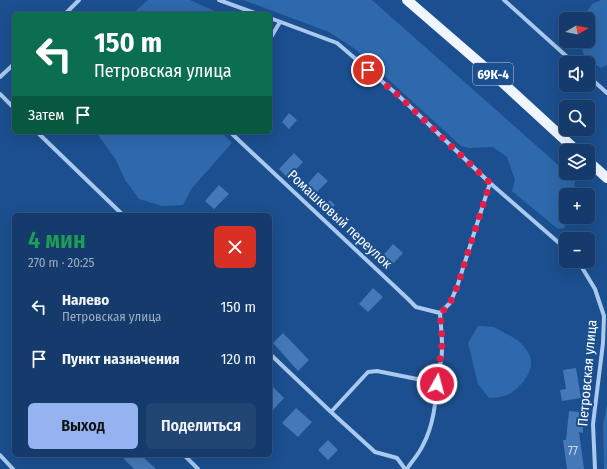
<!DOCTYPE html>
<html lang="ru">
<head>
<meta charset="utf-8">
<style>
	:root { --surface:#143b6b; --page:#214673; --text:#f1f3f6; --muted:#9dadc1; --line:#33557e; --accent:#95b2f1 }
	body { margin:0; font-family:"Fira Sans Condensed",sans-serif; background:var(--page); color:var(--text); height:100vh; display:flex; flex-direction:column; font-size:15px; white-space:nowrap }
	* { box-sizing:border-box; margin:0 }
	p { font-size:13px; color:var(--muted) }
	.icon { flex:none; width:22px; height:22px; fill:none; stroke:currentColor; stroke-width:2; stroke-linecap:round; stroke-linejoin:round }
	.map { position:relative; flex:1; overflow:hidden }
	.details { position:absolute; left:12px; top:213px; width:260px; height:244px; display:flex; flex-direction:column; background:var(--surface); border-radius:6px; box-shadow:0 4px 16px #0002,0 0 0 1px var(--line) }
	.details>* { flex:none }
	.guide { position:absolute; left:12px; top:12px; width:260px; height:122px; border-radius:6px; box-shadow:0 4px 16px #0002,0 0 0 1px var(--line); background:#0b6e4f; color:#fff; overflow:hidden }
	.needle { width:26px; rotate:80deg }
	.fabs { position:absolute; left:559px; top:12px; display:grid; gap:8px }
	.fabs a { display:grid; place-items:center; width:36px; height:36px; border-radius:6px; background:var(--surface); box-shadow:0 4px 16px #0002,0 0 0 1px var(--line); font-size:20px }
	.pin { position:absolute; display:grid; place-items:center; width:34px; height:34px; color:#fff; margin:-17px; border:2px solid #fff; border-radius:50%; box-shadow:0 1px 4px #0007 }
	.me { position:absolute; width:44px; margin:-22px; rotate:7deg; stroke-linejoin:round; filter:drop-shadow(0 0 3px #0008) }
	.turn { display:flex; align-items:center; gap:14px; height:84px; padding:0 16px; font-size:18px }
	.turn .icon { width:52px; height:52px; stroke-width:2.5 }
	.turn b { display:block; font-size:28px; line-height:34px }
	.then { display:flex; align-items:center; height:38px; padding:0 16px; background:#0003; gap:8px; font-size:15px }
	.round { display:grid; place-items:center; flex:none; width:42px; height:42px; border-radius:6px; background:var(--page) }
	.headline { display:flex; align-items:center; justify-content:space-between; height:68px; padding:0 16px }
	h1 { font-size:24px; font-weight:600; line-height:30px; color:#1e9e55 }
	.action { display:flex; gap:8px; margin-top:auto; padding:8px 16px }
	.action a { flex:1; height:46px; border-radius:6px; background:var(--accent); color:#111; font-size:16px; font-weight:600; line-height:46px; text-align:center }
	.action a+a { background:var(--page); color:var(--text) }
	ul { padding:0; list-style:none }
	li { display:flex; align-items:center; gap:12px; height:52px; padding:0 16px }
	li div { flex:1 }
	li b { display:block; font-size:15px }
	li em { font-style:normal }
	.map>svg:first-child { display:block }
	.green { fill:#2e69ad }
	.building { fill:#4478b7 }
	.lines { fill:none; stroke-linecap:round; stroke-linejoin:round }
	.minor { stroke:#a9c9ee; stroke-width:4 }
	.primary { stroke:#f0f6ff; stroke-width:10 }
	.route { stroke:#e11d48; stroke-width:7; stroke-dasharray:0 12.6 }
	.labels { text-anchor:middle; stroke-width:4; stroke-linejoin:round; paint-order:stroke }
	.number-label { font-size:12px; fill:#d0dded }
	.shield { fill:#1b4f8f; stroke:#bbcadd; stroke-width:1 }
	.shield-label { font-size:13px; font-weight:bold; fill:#fff }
	.street-label { font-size:14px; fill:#fff; stroke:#1b4f8f }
</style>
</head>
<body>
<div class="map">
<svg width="607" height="469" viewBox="0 0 607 469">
	<rect width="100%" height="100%" fill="#1b4f8f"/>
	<path class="green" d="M148,0H190L221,14H132Z
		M243,0H372L575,180L574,195H566V217H569L564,228L558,229L512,191L515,180L507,157L493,147L469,148L461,146L355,49L329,32Z
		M601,0H607V65L601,68L585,58L579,41H588V19H582L592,4Z
		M96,132H221L232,143L192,188L183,205L162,206L139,199L125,180L116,160Z
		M478,326C482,326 488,326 493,327C498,328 502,332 507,334C528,345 540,361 523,382C512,395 505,397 489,398L478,384L468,343Z
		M607,405V469H604L603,424Z"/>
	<path class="building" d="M289,113L297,120L289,129L282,122Z
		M294,153L303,162L288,178L279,169Z
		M318,172L328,181L313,196L304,188Z
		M219,185L229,194L214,209L205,201Z
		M330,200L335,205L327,213L322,208Z
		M393,244L403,253L388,269L379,260Z
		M373,288L383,297L368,312L359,304Z
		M283,333L309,360L298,371L273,343Z
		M576,368L581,398L562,401L560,390L566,389L563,370Z
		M270,384L284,398L270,413Z
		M296,408L312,422L298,437L282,423Z
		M569,411L579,412V421H583V433L579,432L584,469H567L563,440H566Z
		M328,440L338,450L328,460L318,450Z
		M120,455H141L156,469H134Z"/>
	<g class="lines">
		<path class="minor" d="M219,0L258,14
			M504,0L574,63
			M65,14L79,0
			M270,18L337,43L399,96L490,183L566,249
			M270,39L280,22
			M588,76L607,93
			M0,77L14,64
			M0,94L14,108
			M37,132L123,215
			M230,132L407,298L416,307L440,313
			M578,261L595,289L604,316L603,343L593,424L595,469
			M270,354L331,412
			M0,455L13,469
			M184,455L198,469
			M405,469L397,458L375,452L331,412L368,372L377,371L422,380C427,378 434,376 438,370C445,357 441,329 440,313L450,303L457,287L490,183
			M407,469C412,461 419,454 423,445C435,423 437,396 437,371"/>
		<path class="primary" d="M407,0L503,83L577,151
			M588,161L607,178"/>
	</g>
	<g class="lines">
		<path class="route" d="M368,70L399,96L490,183L457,287L450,303L440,314C441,323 442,333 442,343C441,357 438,370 437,384"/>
	</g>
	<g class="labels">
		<g class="number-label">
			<text x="573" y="455">77</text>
		</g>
		<rect class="shield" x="473" y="63" width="40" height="22" rx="3"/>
		<g class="shield-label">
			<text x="493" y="79">69К-4</text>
		</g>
		<g class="street-label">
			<text transform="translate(340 219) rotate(43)" y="5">Ромашковый переулок</text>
			<text transform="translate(587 373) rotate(-85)" y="5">Петровская улица</text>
		</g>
	</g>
</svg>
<div class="fabs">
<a><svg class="needle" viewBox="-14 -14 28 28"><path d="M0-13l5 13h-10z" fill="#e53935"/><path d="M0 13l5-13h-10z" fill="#9dadc1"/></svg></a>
<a><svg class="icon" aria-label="sound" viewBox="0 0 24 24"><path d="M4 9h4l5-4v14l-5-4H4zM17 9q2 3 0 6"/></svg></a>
<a><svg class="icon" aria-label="search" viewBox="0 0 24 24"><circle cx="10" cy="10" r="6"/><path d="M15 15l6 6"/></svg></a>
<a><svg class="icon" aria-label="layers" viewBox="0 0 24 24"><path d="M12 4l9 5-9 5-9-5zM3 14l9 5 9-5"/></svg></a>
<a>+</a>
<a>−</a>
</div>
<div class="pin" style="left:368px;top:70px;background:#d93025"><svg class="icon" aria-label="arrive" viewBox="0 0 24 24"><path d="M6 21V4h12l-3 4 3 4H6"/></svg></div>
<svg class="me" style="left:437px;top:384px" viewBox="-20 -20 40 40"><circle r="17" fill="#e11d48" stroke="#fff" stroke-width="3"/><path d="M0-11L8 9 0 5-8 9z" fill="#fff"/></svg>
<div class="guide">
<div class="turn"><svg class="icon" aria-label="left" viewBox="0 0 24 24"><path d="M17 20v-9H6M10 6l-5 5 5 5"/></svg><div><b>150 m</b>Петровская улица</div></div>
<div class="then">Затем<svg class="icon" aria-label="arrive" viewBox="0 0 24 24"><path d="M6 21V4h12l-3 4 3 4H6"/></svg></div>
</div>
<section class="details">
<div class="headline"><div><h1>4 мин</h1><p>270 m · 20:25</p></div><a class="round" style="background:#d93025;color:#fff"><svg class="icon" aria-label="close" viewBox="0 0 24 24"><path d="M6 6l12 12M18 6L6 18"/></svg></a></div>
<ul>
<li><svg class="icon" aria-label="left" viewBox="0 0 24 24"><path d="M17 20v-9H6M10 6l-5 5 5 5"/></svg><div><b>Налево</b><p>Петровская улица</p></div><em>150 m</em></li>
<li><svg class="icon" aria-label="arrive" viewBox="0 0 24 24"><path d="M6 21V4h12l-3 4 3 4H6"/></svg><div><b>Пункт назначения</b></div><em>120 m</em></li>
</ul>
<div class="action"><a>Выход</a><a>Поделиться</a></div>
</section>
</div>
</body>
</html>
